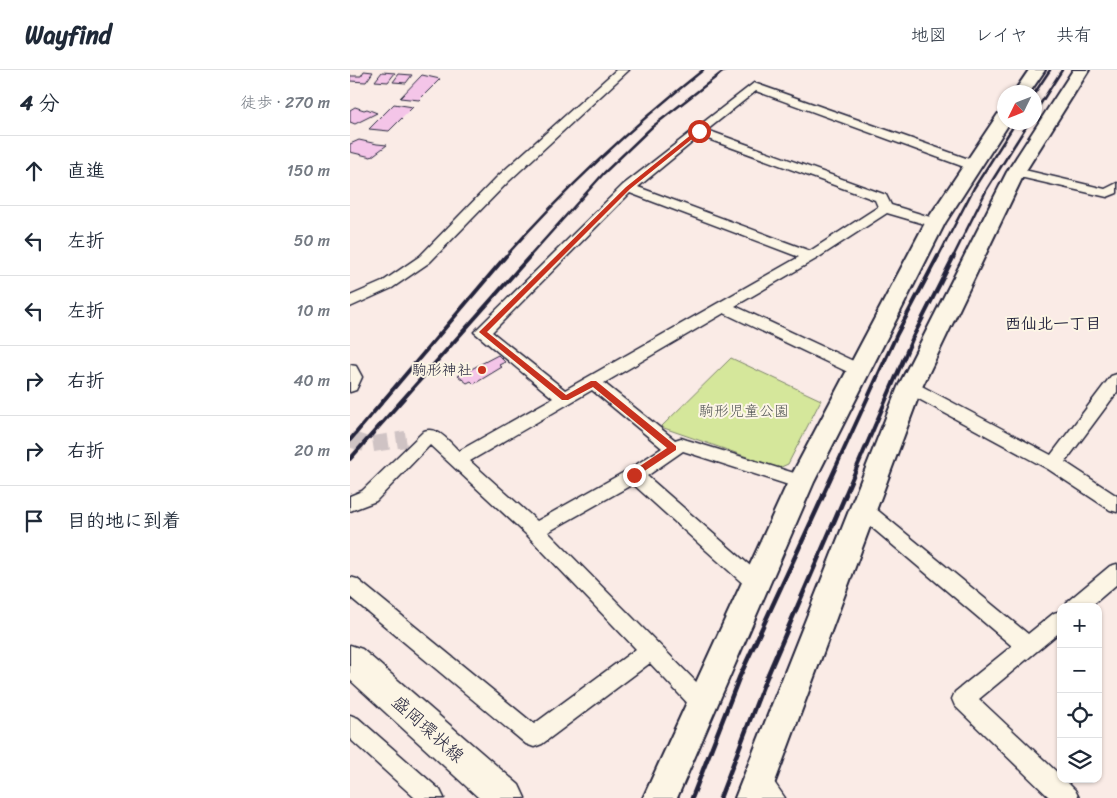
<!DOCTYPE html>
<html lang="ja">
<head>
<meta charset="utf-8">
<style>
  body { margin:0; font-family:Sriracha,"Klee One",sans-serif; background:#f6f6f7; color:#1f2937 }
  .controls { position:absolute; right:15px; bottom:15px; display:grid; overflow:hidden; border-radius:10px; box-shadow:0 1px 4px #0004 }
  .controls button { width:45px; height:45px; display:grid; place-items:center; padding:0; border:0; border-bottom:1px solid #e0e1e3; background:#fff; color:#1f2937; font:25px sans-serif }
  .compass { position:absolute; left:647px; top:15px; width:45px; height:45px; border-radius:50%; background:#fff; box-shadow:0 1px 4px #0004; rotate:227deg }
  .stop { position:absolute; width:15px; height:15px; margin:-11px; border:4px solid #c8321e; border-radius:50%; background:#fff }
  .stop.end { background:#c8321e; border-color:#fff; box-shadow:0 1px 5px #0008 }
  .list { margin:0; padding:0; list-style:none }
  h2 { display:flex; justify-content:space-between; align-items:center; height:65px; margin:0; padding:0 20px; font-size:21px }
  h2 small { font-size:16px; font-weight:400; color:#747a83 }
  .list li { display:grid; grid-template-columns:32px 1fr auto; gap:15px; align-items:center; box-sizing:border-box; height:70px; padding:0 20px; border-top:1px solid #e0e1e3 }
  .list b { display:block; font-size:19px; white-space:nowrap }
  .list em { font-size:16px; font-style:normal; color:#747a83 }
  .icon { flex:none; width:28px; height:28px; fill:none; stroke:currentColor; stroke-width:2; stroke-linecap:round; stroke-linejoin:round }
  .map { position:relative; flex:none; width:767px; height:728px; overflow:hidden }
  header { display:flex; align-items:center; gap:30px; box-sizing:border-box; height:70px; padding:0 25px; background:#fff; border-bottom:1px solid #e0e1e3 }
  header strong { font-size:24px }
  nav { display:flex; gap:28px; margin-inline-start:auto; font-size:18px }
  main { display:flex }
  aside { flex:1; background:#fff }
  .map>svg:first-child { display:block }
  .green { fill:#d5e79b; stroke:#7c846b }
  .building { fill:#f4c5e8; stroke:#22223b }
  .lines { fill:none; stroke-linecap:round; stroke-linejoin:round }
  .street-tunnel { stroke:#cfc3c4; stroke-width:16; stroke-dasharray:16 8; stroke-linecap:butt }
  .street-casing { stroke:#22223b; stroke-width:3 }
  .secondary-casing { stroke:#22223b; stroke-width:4 }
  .primary-casing { stroke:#22223b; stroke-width:3 }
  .street { fill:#fcf5e5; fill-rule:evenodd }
  .secondary { fill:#fcf5e5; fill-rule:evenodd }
  .primary { fill:#fcf5e5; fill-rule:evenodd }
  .rail-far2 { stroke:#22223b; stroke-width:2.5 }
  .rail-far1 { stroke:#22223b; stroke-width:4 }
  .rail { stroke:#22223b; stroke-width:4.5 }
  .route { fill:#c8321e }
  .poi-dot { fill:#c8321e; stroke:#fcf5e5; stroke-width:2 }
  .labels { text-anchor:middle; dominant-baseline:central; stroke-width:4; stroke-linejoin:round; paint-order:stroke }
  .poi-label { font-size:15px; fill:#22223b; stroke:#fcf5e5; text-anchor:end }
  .park-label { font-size:15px; fill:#4f5353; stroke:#fcf5e5 }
  .neighbourhood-label { font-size:16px; font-weight:bold; fill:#22223b; stroke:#fcf5e5 }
  .near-street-label { font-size:18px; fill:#22223b; stroke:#fcf5e5 }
</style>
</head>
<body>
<header>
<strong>Wayfind</strong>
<nav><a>地図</a><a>レイヤ</a><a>共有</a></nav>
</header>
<main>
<aside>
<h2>4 分<small>徒歩 · 270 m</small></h2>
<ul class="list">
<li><svg class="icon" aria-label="ahead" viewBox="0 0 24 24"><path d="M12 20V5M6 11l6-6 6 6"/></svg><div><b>直進</b></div><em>150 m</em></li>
<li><svg class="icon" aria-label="left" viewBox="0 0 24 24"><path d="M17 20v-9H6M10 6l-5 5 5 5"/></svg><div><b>左折</b></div><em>50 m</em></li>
<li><svg class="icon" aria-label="left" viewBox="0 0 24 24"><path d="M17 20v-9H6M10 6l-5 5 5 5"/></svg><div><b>左折</b></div><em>10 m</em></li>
<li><svg class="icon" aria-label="right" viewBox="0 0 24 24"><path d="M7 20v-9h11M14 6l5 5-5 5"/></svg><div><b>右折</b></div><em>40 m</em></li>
<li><svg class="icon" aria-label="right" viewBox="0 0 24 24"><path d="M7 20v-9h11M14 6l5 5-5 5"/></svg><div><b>右折</b></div><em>20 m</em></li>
<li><svg class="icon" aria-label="arrive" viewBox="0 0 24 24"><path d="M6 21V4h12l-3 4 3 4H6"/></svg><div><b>目的地に到着</b></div></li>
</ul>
</aside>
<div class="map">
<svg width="767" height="728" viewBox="0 0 767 728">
  <rect width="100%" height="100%" fill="#faebe6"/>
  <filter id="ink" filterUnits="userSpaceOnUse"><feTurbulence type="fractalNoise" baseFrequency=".02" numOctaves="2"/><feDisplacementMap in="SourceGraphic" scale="10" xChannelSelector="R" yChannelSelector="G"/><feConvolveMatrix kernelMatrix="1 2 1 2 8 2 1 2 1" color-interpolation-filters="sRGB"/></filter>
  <g filter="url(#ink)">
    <path class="green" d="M381 288 471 330 438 394 429 398 311 357Z"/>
    <path class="building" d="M14 1 23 2 16 12 0 11V6H11Z
      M32 2 45 3 38 12 25 11Z
      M49 4 62 5 56 13 43 12Z
      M72 5 90 9 69 30 50 28Z
      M44 34 63 37 39 61 19 59Z
      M5 37 14 40 17 39 27 43 5 54 0 52V40Z
      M9 70 27 74 37 75 21 87 0 82V74Z
      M148 285 155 292 149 295 152 297 124 314 121 311 117 313 108 306Z"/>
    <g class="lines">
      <path class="street-tunnel" d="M0 369 17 375 56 369"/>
      <g class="street-casing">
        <path id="street" d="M266 0H279L158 112 80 192 42 218 0 237V226L32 212 70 186 148 106Z
          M404 13 627 92 628 95 627 98H617L406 21 357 60 536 125 541 135 590 150 592 153 585 157 537 143 466 189 385 236 514 296 516 300 514 304H502L374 243 254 313 325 370 331 368 337 370 457 407 460 412 457 417 451 419 333 381 297 406 413 507 416 513 413 519 406 521 399 519 283 414 198 462 359 625 362 632 359 639 351 642 343 639 300 593 192 674 184 677 176 674 0 527V507L7 509 184 654 286 579 178 466 80 375 26 431 0 441V426L12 421 74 361C88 356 99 372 109 381L203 328 124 262 273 115ZM350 66 525 130 528 137 460 181 288 117ZM280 123 449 187 215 320 142 262ZM242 320 312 378 278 400 187 451 120 391Z
          M666 98 755 119 767 113V123L757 127 661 105 659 102Z
          M0 295 6 296 12 307 6 320 0 322Z
          M767 304V322L715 392 767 426V442L760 440 698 399 554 321 552 317 554 313H566L701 385 761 306Z
          M513 432 520 434 678 564 704 543 711 541V561L629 629 711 706V709H714L725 720 729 728H700L605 636 602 629 605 622 662 576 506 444 504 439 506 434Z
          M767 494V514L740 537H715L718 531 760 496Z
          M0 645 8 648 90 720 94 728H65L0 669Z
          M409 699 417 702 435 728H409L397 710 401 702Z"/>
      </g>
      <g class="secondary-casing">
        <path id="secondary" d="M679 0H695L680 22H664Z
          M723 0H739L675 102 572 317 419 728H385L548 317 657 102Z
          M654 43V52H660L595 153 464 412 327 728H293L438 412 575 153 648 44Z"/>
      </g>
      <g class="primary-casing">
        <path id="primary" d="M0 575 12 579 169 715 175 728H129L0 610Z"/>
      </g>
      <use href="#street" class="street"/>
      <use href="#secondary" class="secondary"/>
      <use href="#primary" class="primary"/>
      <path class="rail-far2" d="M684 24 700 0
        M684 44 712 0
        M155 187C215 119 281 57 353 0
        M179 187 254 103 302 57 375 0
        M588 187 624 118 666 52
        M603 187 637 119 679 52"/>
      <path class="rail-far1" d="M0 370 156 186
        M0 389 180 186
        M473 425 547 264 588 186
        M495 425 563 267 604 186"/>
      <path class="rail" d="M342 728 389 608 474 424
        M370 728 413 616 496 424"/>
    </g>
  </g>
  <path class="route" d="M347 60 352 61 280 119 137 262 216 325 241 311H246L326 376V380L284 408 280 405 281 402 317 378 243 317 218 330H212L129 262 276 117Z"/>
  <circle class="poi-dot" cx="132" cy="300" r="5"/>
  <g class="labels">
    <g class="poi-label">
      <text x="122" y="300">駒形神社</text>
    </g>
    <g class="park-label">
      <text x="394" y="341">駒形児童公園</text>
    </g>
    <g class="neighbourhood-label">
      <text x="703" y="253">西仙北一丁目</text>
    </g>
    <g class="near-street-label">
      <text transform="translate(78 659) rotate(42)">盛岡環状線</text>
    </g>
  </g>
</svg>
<div class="controls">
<button>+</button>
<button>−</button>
<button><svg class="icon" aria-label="locate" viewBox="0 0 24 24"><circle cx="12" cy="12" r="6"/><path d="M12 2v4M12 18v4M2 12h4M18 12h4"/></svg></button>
<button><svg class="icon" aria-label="layers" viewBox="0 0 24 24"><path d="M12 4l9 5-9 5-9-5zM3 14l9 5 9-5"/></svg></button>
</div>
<svg class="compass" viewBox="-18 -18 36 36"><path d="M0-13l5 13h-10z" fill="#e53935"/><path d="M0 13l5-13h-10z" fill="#747a83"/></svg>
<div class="stop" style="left:349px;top:61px"></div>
<div class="stop end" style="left:284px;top:405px"></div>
</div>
</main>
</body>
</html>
